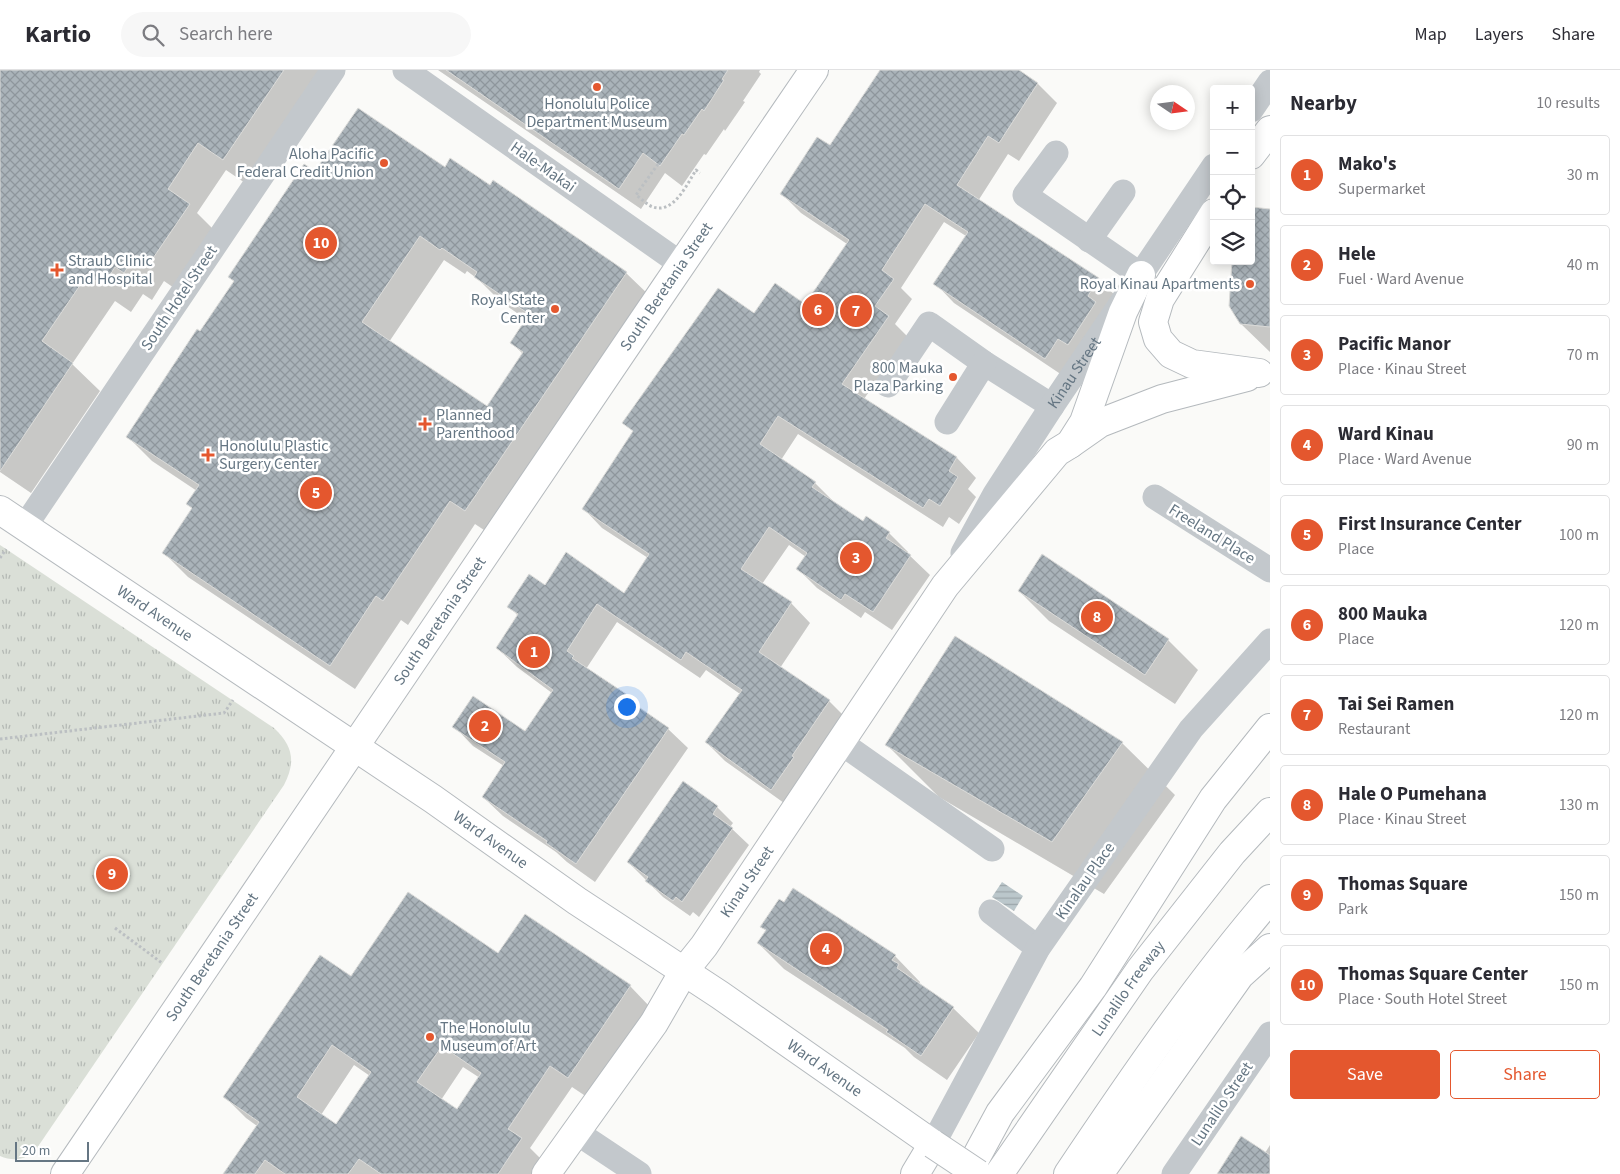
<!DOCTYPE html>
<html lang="en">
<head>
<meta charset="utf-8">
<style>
  body { margin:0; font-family:"Source Sans 3",sans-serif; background:#f7f7f7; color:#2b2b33 }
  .controls { position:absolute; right:15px; top:15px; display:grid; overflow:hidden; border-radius:5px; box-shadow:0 2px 12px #0003 }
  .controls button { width:45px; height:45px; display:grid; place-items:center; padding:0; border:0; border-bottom:1px solid #e1e1e2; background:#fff; color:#2b2b33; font:25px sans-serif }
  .compass { position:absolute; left:1150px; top:15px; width:45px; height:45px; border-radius:50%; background:#fff; box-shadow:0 2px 12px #0003; rotate:103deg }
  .scale { position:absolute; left:15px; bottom:12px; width:74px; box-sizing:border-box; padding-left:5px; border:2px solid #657683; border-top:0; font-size:14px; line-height:18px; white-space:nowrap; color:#657683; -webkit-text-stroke:4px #fff; paint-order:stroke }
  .you { position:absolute; left:626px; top:636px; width:18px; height:18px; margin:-12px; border:4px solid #fff; border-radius:50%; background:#1a73e8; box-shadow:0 0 0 8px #1a73e833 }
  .badge { display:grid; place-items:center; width:32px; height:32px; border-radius:50%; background:#e4572e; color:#fff; font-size:16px; font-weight:700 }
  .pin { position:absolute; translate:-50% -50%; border:2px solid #fff; box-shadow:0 1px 5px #0006 }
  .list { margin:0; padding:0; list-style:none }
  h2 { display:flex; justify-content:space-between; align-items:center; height:65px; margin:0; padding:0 20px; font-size:21px }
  h2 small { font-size:16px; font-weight:400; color:#7c7c81 }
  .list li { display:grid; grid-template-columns:32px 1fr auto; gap:15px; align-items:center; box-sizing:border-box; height:80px; margin:0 10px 10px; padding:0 10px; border:1px solid #e1e1e2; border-radius:5px }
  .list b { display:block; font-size:19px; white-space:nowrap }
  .list p { margin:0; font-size:16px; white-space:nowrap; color:#7c7c81 }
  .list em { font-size:16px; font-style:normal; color:#7c7c81 }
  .actions { display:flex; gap:10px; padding:15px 20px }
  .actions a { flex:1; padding:11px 0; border:1px solid #e4572e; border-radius:5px; text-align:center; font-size:18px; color:#e4572e }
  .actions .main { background:#e4572e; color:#fff }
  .icon { flex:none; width:28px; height:28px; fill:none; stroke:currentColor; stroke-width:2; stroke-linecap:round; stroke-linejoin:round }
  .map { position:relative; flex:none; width:1270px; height:1104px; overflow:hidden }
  header { display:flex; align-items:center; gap:30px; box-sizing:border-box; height:70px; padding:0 25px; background:#fff; border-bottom:1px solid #e1e1e2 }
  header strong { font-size:24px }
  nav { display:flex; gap:28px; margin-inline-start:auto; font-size:18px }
  .search { width:350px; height:45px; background:#f7f7f7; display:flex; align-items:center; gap:12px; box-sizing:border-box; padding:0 18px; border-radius:28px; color:#7c7c81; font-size:19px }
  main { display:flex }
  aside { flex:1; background:#fff }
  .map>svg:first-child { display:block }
  .park { fill:url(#park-tufts) }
  .water { fill:url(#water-rules) }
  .shadow { fill:#0003; fill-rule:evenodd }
  .building { fill:url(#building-cross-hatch); stroke:#dcdcda; fill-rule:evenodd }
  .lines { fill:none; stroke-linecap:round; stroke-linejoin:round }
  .major-casing { stroke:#b5babe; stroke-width:30 }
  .highway-casing { stroke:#b4b9bd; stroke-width:30 }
  .path { stroke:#bbbfc2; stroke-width:3; stroke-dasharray:2.5 2.5; stroke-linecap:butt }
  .minor { stroke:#c3c8cc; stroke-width:25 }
  .major { stroke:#fff; stroke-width:28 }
  .highway { stroke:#fff; stroke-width:28 }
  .major-bridge-casing { stroke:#b5babe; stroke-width:30; stroke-linecap:butt }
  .major-bridge { stroke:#fff; stroke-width:28 }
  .poi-dot { fill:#e4572e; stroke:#fff; stroke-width:2 }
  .labels { text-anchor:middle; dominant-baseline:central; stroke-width:5; stroke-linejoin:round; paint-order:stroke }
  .poi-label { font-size:16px; fill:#657683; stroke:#fff; text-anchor:end }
  .street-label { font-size:16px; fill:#657683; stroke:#fff }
</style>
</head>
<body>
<header>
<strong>Kartio</strong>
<div class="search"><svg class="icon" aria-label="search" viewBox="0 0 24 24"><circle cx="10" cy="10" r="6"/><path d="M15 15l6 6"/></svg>Search here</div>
<nav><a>Map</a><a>Layers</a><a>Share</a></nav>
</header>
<main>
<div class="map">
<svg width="1270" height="1104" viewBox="0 0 1270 1104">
  <defs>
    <pattern id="park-tufts" width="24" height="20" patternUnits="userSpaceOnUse" patternTransform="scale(1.25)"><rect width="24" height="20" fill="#dadfd7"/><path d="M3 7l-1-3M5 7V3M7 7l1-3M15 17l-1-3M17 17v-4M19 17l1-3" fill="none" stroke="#b4b9b4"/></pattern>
    <pattern id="water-rules" width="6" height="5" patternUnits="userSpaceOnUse" patternTransform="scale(1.25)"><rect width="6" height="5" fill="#bbc7cb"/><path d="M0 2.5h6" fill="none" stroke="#9ca6aa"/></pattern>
    <pattern id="building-cross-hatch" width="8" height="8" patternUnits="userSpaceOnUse" patternTransform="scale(1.25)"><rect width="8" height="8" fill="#aab3b9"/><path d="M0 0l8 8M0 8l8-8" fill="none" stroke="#8e969c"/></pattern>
  </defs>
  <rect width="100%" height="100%" fill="#fafaf8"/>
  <path class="park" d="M0 475 274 658C293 676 296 692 284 715L37 1078C27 1090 14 1092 0 1086Z"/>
  <path class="water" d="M1002 812 1023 826 1014 841 992 827Z"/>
  <path class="shadow" d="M0 0H327L251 117 226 100 197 143 216 162 177 220 164 211 152 230 143 224 131 242 115 231 72 294 100 321 31 423 0 402Z
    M438 0H760L759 2 761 4 743 31 745 32 725 61 724 59 706 85 704 84 682 116 665 103 641 139Z
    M882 0H1017L1038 14 1057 33 1019 91 1008 84 978 131 1098 209 1118 228 1065 307 954 233 935 213 966 166 944 152 901 218 912 229 895 254 907 266 864 329 957 388 976 408 968 419 976 427 959 454 949 447 943 457 798 364 781 390 815 413 834 432 863 453 889 463 908 482 907 483 930 505 892 560 865 542 861 548 817 518 798 499 806 487 789 475 762 514 791 533 810 553 780 598 829 631 848 650 791 738 725 691 706 672 740 624 706 600 700 608 617 552 586 599 628 627 641 640 668 659 688 678 595 812 567 792 556 782 503 746 483 727 504 696 473 676 454 656 526 663 552 623 517 597 497 578 518 546 509 536 545 516 624 525 648 488 602 458 583 438 634 362 624 353 754 245 805 236 847 174 801 143 782 124 830 77Z
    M446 99 490 117 626 203 651 227 490 464 475 454 408 555 401 550 355 619 188 507 164 483 193 439 188 434 197 421 152 391 128 367 235 212 229 207 316 103ZM444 190 465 204 467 201 479 210 500 231 527 250 512 273 523 284 487 338 389 272Z
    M1270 140V282L1241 254 1251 191Z
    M1019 521 1168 570 1198 600 1175 634 1049 551Z
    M1122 673 1175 725 1104 824 939 727 887 675Z
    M717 737 733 753 730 757 749 775 699 847 693 842 690 846 663 827 628 792Z
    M762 857 895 886 920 912 919 914 953 938 979 963 947 1010 914 987 905 978 784 899 758 873 766 861Z
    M499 885 630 916 651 938 590 1029 572 1017 530 1078 543 1091 533 1104H225L257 1056 246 1048 225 1027 352 908ZM354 995 370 1006 337 1056 321 1045ZM463 997 480 1008 457 1041 441 1030Z
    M1270 1075V1104H1223L1265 1083Z"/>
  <path class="building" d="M0 0H284L223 90 198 73 168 119 190 134 149 194 136 185 124 203 115 197 103 216 87 205 42 271 73 293 0 401Z
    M446 0H728L722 9 724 10 704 41 702 39 684 65 682 64 660 96 643 83 619 119Z
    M880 0H1019L1038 13 999 73 988 66 957 115 1099 208 1088 226 1096 232 1068 275 1058 269 1045 289 933 214 968 162 925 134 882 200 894 209 875 236 889 246 842 314 957 387 949 401 958 407 940 436 929 429 923 438 778 346 760 374 816 412 812 417 863 451 866 446 890 462 886 468 911 485 873 542 845 524 841 530 796 499 807 483 769 457 741 499 792 532 759 582 830 630 792 686 794 687 771 720 705 672 742 620 686 582 681 590 597 534 567 581 574 586 572 588 629 626 627 629 669 658 576 794 546 773 547 771 482 727 505 692 452 657 473 626 525 661 553 620 496 578 518 544 507 537 529 504 545 515 566 482 624 523 649 484 582 439 633 361 622 353 718 218 754 243 775 213 805 234 849 170 780 124 817 67 830 75Z
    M358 38 445 97 450 88 490 115 493 110 627 202 465 441 450 431 383 531 376 526 330 596 162 483 192 438 186 434 199 415 126 367 197 259 200 261 234 211 228 207 304 94 315 101ZM420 166 440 180 442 178 477 202 474 207 529 244 510 273 523 282 487 336 362 252Z
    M1251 137 1270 139V257L1240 254 1229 236 1232 191H1251Z
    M1042 484 1169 569 1145 605 1018 521Z
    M955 566 1123 672 1052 772 885 675Z
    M683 711 718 736 713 744 733 758 682 832 676 827 673 831 645 811 648 807 627 792Z
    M793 818 896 885 892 890 899 894 897 898 954 937 921 986 886 962 888 960 757 873 766 860 760 857 779 829 784 832Z
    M408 822 498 883 525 844 631 915 568 1008 550 996 508 1059 522 1068 498 1104H381L359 1089 348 1104H285L265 1090 255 1104H223L259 1052 223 1027 320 885 351 906ZM332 975 371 1002 336 1054 297 1027ZM442 976 481 1003 457 1039 417 1012Z
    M1241 1066 1270 1085V1104H1217Z"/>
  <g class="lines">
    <g class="major-casing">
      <g id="major">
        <path id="s2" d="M0 440 433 729 577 831 720 925 933 1074"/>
        <path id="s3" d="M65 1104 666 217 814 0"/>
        <path id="s4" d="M546 1104 654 953 684 901 704 876 945 516 1057 382 1070 374 1084 352 1123 242 1141 205"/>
      </g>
    </g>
    <g class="highway-casing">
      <g id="highway">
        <path d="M1251 85 1270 60"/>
        <path d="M1214 143 1160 229 1153 252 1158 269 1171 284 1192 294 1259 303"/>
        <path d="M1070 374 1100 353 1162 329 1247 307"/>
        <path d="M915 1104 933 1074"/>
        <path d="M967 1104 1000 1043 1093 917 1213 729 1270 658"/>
        <path id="s5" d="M999 1104 1140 900 1232 783 1270 742"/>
        <path d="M1068 1104C1131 1010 1196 915 1270 829"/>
        <path d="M1099 1104 1240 905 1270 878"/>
      </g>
    </g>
    <path class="path" d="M658 94 636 125C642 129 647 135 653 137 674 144 687 114 696 100L700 103
      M0 488 6 479
      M0 669 224 643 233 630
      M115 858 162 893"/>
    <g class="minor">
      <path d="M405 0 681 194"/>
      <path d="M1251 40 1270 12"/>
      <path d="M1056 83 1025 125 1141 205"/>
      <path d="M1089 170 1123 122"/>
      <path d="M888 315 929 254 984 293 1052 336"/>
      <path d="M947 352 984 293"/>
      <path d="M1155 427 1270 500"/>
      <path d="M25 456 333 0"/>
      <path id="s1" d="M963 483 995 424 1052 336 1214 96"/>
      <path d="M840 672 992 779"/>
      <path d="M991 842 1038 878"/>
      <path d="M576 1062 639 1104"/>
      <path d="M933 1074 1038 878 1191 659 1270 571"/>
      <path d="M1174 1104 1270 964"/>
    </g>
    <use href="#major" class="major"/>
    <use href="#highway" class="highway"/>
    <g class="major-bridge-casing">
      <path id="major-bridge" d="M933 1074 978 1104"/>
    </g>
    <use href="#major-bridge" class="major-bridge"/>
  </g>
  <g class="poi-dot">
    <circle cx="597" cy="17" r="5"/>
    <circle cx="384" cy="93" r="5"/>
    <path d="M54.5 192.5h5v5h5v5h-5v5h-5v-5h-5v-5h5z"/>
    <circle cx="1250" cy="214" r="5"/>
    <circle cx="555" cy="239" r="5"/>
    <circle cx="953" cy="307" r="5"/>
    <path d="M422.5 346.5h5v5h5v5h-5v5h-5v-5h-5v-5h5z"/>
    <path d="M205.5 377.5h5v5h5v5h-5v5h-5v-5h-5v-5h5z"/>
    <circle cx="430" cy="967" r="5"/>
  </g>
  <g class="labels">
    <g class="poi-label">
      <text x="597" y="34" text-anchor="middle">Honolulu Police<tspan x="597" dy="18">Department Museum</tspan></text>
      <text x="374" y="84">Aloha Pacific<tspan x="374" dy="18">Federal Credit Union</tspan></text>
      <text x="68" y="191" text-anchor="start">Straub Clinic<tspan x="68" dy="18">and Hospital</tspan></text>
      <text x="1240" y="214">Royal Kinau Apartments</text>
      <text x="545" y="230">Royal State<tspan x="545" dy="18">Center</tspan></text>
      <text x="943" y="298">800 Mauka<tspan x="943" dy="18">Plaza Parking</tspan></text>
      <text x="436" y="345" text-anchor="start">Planned<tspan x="436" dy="18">Parenthood</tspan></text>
      <text x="219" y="376" text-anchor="start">Honolulu Plastic<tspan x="219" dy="18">Surgery Center</tspan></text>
      <text x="440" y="958" text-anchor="start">The Honolulu<tspan x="440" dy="18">Museum of Art</tspan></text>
    </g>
    <g class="street-label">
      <text transform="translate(543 97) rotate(35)">Hale-Makai</text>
      <text stroke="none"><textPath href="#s3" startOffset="1072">South Beretania Street</textPath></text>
      <text transform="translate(179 228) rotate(-56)">South Hotel Street</text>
      <text stroke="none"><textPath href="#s1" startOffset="212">Kinau Street</textPath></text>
      <text transform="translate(1212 464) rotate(32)">Freeland Place</text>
      <text stroke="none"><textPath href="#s2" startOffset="186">Ward Avenue</textPath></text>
      <text stroke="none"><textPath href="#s3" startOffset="668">South Beretania Street</textPath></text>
      <text stroke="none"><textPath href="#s2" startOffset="591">Ward Avenue</textPath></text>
      <text stroke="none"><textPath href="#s4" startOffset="355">Kinau Street</textPath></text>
      <text transform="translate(1085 811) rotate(-55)">Kinalau Place</text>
      <text stroke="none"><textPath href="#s3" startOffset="262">South Beretania Street</textPath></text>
      <text stroke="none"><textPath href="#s5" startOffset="226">Lunalilo Freeway</textPath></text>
      <text stroke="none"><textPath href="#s2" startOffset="996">Ward Avenue</textPath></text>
      <text transform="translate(1222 1034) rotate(-56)">Lunalilo Street</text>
    </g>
  </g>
</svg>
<div class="controls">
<button>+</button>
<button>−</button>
<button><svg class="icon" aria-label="locate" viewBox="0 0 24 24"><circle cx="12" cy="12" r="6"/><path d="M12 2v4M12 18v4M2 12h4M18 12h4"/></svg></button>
<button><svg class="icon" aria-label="layers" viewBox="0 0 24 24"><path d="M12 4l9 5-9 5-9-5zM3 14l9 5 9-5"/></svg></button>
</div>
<svg class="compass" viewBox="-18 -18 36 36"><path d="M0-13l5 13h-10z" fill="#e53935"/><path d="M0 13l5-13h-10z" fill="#7c7c81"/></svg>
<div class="scale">20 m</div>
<div class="you"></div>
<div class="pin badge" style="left:534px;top:582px">1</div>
<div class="pin badge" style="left:485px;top:656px">2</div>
<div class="pin badge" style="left:856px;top:488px">3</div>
<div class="pin badge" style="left:826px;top:879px">4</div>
<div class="pin badge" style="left:316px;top:423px">5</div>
<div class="pin badge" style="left:818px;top:240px">6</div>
<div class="pin badge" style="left:856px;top:241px">7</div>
<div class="pin badge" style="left:1097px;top:547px">8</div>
<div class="pin badge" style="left:112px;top:804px">9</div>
<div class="pin badge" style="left:321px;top:173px">10</div>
</div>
<aside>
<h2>Nearby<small>10 results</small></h2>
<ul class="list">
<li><span class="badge">1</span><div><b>Mako's</b><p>Supermarket</p></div><em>30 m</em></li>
<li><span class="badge">2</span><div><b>Hele</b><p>Fuel · Ward Avenue</p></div><em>40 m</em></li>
<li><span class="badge">3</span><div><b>Pacific Manor</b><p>Place · Kinau Street</p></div><em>70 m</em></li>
<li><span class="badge">4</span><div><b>Ward Kinau</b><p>Place · Ward Avenue</p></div><em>90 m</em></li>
<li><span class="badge">5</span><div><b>First Insurance Center</b><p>Place</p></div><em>100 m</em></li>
<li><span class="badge">6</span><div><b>800 Mauka</b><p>Place</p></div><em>120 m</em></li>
<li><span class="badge">7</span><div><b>Tai Sei Ramen</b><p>Restaurant</p></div><em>120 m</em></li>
<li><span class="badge">8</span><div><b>Hale O Pumehana</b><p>Place · Kinau Street</p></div><em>130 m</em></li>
<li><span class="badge">9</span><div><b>Thomas Square</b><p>Park</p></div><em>150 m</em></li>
<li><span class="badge">10</span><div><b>Thomas Square Center</b><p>Place · South Hotel Street</p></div><em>150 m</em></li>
</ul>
<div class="actions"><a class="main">Save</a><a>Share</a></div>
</aside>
</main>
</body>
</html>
